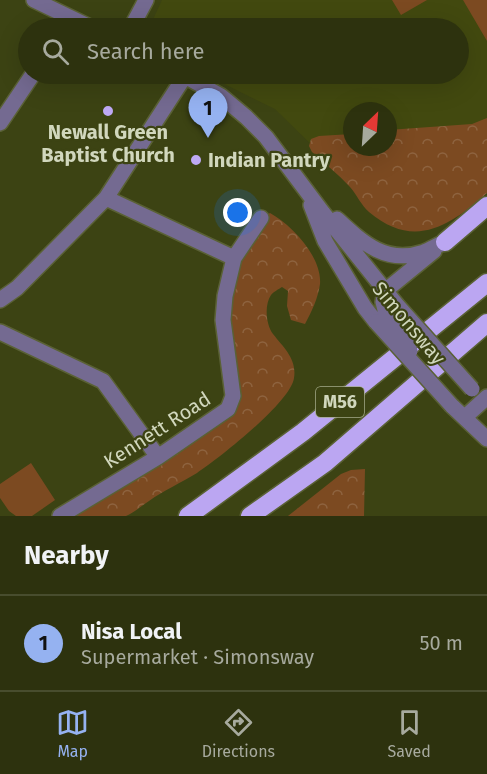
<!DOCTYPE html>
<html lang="en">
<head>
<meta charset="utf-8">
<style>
  body { margin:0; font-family:"Fira Sans",sans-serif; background:#353a17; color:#f1f3f6 }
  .compass { position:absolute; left:343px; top:102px; width:54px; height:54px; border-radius:50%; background:#2d320e; box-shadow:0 6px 24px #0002; rotate:25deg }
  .you { position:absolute; left:238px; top:213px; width:21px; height:21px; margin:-15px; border:4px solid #fff; border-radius:50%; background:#1a73e8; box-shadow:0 0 0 9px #1a73e833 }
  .badge { display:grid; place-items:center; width:39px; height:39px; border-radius:50%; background:#95b2f1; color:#111; font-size:20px; font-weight:700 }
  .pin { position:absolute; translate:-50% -50px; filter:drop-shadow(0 2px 3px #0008) }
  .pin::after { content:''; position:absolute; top:32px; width:21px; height:18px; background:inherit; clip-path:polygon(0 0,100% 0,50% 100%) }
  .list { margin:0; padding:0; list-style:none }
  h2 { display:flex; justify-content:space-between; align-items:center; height:78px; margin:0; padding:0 24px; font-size:26px }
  h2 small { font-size:20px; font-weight:400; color:#a7aa9e }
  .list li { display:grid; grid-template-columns:39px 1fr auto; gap:18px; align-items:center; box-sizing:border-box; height:96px; padding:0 24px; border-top:2px solid #484d2e }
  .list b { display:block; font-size:22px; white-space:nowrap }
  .list p { margin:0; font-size:20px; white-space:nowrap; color:#a7aa9e }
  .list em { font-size:20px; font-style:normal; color:#a7aa9e }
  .icon { flex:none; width:33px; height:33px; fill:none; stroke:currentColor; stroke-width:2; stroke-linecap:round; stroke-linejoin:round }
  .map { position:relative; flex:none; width:487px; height:516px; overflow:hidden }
  .search { position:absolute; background:#2d320e; box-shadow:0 6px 24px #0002; left:18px; right:18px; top:18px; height:66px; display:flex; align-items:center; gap:15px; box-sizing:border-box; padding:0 21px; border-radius:33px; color:#a7aa9e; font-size:22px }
  .sheet { height:174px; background:#2d320e }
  nav { display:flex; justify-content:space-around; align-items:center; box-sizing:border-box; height:84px; border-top:2px solid #484d2e; background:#2d320e; font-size:16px; color:#a7aa9e }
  nav a { display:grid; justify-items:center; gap:3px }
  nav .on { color:#95b2f1 }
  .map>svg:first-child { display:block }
  .built { fill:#42490f; fill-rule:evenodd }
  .green { fill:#7c4a21 }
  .forest { fill:url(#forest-crowns) }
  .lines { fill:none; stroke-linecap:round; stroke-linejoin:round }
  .minor-casing { stroke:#5a6135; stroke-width:18 }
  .highway-casing { stroke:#5a6135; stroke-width:21 }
  .minor { stroke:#746a91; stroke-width:15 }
  .highway { stroke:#bba6f2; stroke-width:18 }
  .minor-bridge-casing { stroke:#5a6135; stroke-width:18; stroke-linecap:butt }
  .minor-bridge { stroke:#746a91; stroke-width:15 }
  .poi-dot { fill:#bea9f5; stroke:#3c4313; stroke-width:2 }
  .labels { text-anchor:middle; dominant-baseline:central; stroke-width:4.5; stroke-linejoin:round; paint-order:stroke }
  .shield { fill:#3c4313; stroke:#a4ab8a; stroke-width:1.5 }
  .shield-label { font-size:18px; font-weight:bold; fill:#d1d7bd }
  .poi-label { font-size:20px; font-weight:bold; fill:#d1d7bd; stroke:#3c4313 }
  .street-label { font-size:20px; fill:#d1d7bd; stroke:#3c4313 }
</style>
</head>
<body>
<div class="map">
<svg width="487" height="516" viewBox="0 0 487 516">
  <defs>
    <pattern id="forest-crowns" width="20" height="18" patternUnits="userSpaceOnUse" patternTransform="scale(1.5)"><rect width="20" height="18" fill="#7c4a21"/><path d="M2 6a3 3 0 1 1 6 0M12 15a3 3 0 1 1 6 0" fill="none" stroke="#8e633f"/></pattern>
  </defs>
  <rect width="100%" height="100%" fill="#3c4313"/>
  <path class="built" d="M162 0H487V121L442 147 322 155 275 109 204 74H458V28H149ZM352 111H388V147H352Z"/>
  <path class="green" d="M392 0H427L401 15Z
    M463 0H487V41Z
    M31 463 55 500 32 516H16L9 511 0 498V484Z"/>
  <path class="forest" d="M487 118V193C450 226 414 250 369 212 361 205 357 195 350 187 338 174 324 163 312 152L309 146 311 139 319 136 352 134V147H388V130L472 124Z
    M270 213C292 225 322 257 320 284 318 298 312 311 305 324L291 320 287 306 288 291 282 287C279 289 273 292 271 295 264 305 266 325 273 334 284 348 297 359 294 378 291 402 218 459 197 473 181 483 164 490 149 501 141 506 135 512 126 516H60L228 409 225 296 261 218Z
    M365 469 364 516H288L341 474 351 470Z"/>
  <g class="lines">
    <g class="minor-casing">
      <path id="minor" d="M34 0 92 28
        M131 28 146 0
        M181 74 221 96 246 117 266 137 323 213 396 304
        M0 123 33 74
        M106 198 234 258
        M311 205 325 241 365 308 376 322
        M337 219C363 243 386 265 424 252 431 249 438 245 445 242
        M0 300 17 288 106 198 185 76
        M386 314 383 302 385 291 434 251
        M0 332 103 381 158 457
        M452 406 487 439
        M465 417 487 397
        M60 516 158 457 228 409 233 396 223 320 225 296 234 258 261 218"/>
    </g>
    <g class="highway-casing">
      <path id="highway" d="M445 242 487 206
        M188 516 303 432 487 283
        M250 516 325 463 487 323"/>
    </g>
    <use href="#minor" class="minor"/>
    <use href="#highway" class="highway"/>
    <g class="minor-bridge-casing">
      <path id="minor-bridge" d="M396 304 472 389
        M386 314 404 337 410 351
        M376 322 452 406"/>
    </g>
    <use href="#minor-bridge" class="minor-bridge"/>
  </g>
  <g class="poi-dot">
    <circle cx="108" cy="111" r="6"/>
    <circle cx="196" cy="160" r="6"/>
  </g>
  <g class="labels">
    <rect class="shield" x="316" y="387" width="48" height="30" rx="4.5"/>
    <g class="shield-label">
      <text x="340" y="402">M56</text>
    </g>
    <g class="poi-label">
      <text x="108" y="132">Newall Green<tspan x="108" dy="23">Baptist Church</tspan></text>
      <text x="208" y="160" text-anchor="start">Indian Pantry</text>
    </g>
    <g class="street-label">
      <text transform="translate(409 323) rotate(50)">Simonsway</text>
      <text transform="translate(157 430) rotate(-33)">Kennett Road</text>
    </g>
  </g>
</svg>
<svg class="compass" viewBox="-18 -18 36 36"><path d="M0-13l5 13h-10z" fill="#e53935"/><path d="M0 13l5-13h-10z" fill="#a7aa9e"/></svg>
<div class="you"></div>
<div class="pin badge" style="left:208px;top:138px">1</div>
<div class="search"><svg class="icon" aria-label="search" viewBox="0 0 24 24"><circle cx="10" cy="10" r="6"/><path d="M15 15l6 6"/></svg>Search here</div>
</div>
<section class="sheet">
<h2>Nearby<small></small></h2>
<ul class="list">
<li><span class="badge">1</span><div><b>Nisa Local</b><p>Supermarket · Simonsway</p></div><em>50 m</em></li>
</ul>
</section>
<nav>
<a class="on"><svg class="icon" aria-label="map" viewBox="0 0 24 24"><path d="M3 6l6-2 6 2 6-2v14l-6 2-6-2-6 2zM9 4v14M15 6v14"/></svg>Map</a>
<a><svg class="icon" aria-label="directions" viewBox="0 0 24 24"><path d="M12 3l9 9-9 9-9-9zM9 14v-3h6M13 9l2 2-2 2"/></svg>Directions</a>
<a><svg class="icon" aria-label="saved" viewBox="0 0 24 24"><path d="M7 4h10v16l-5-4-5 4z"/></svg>Saved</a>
</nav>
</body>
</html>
